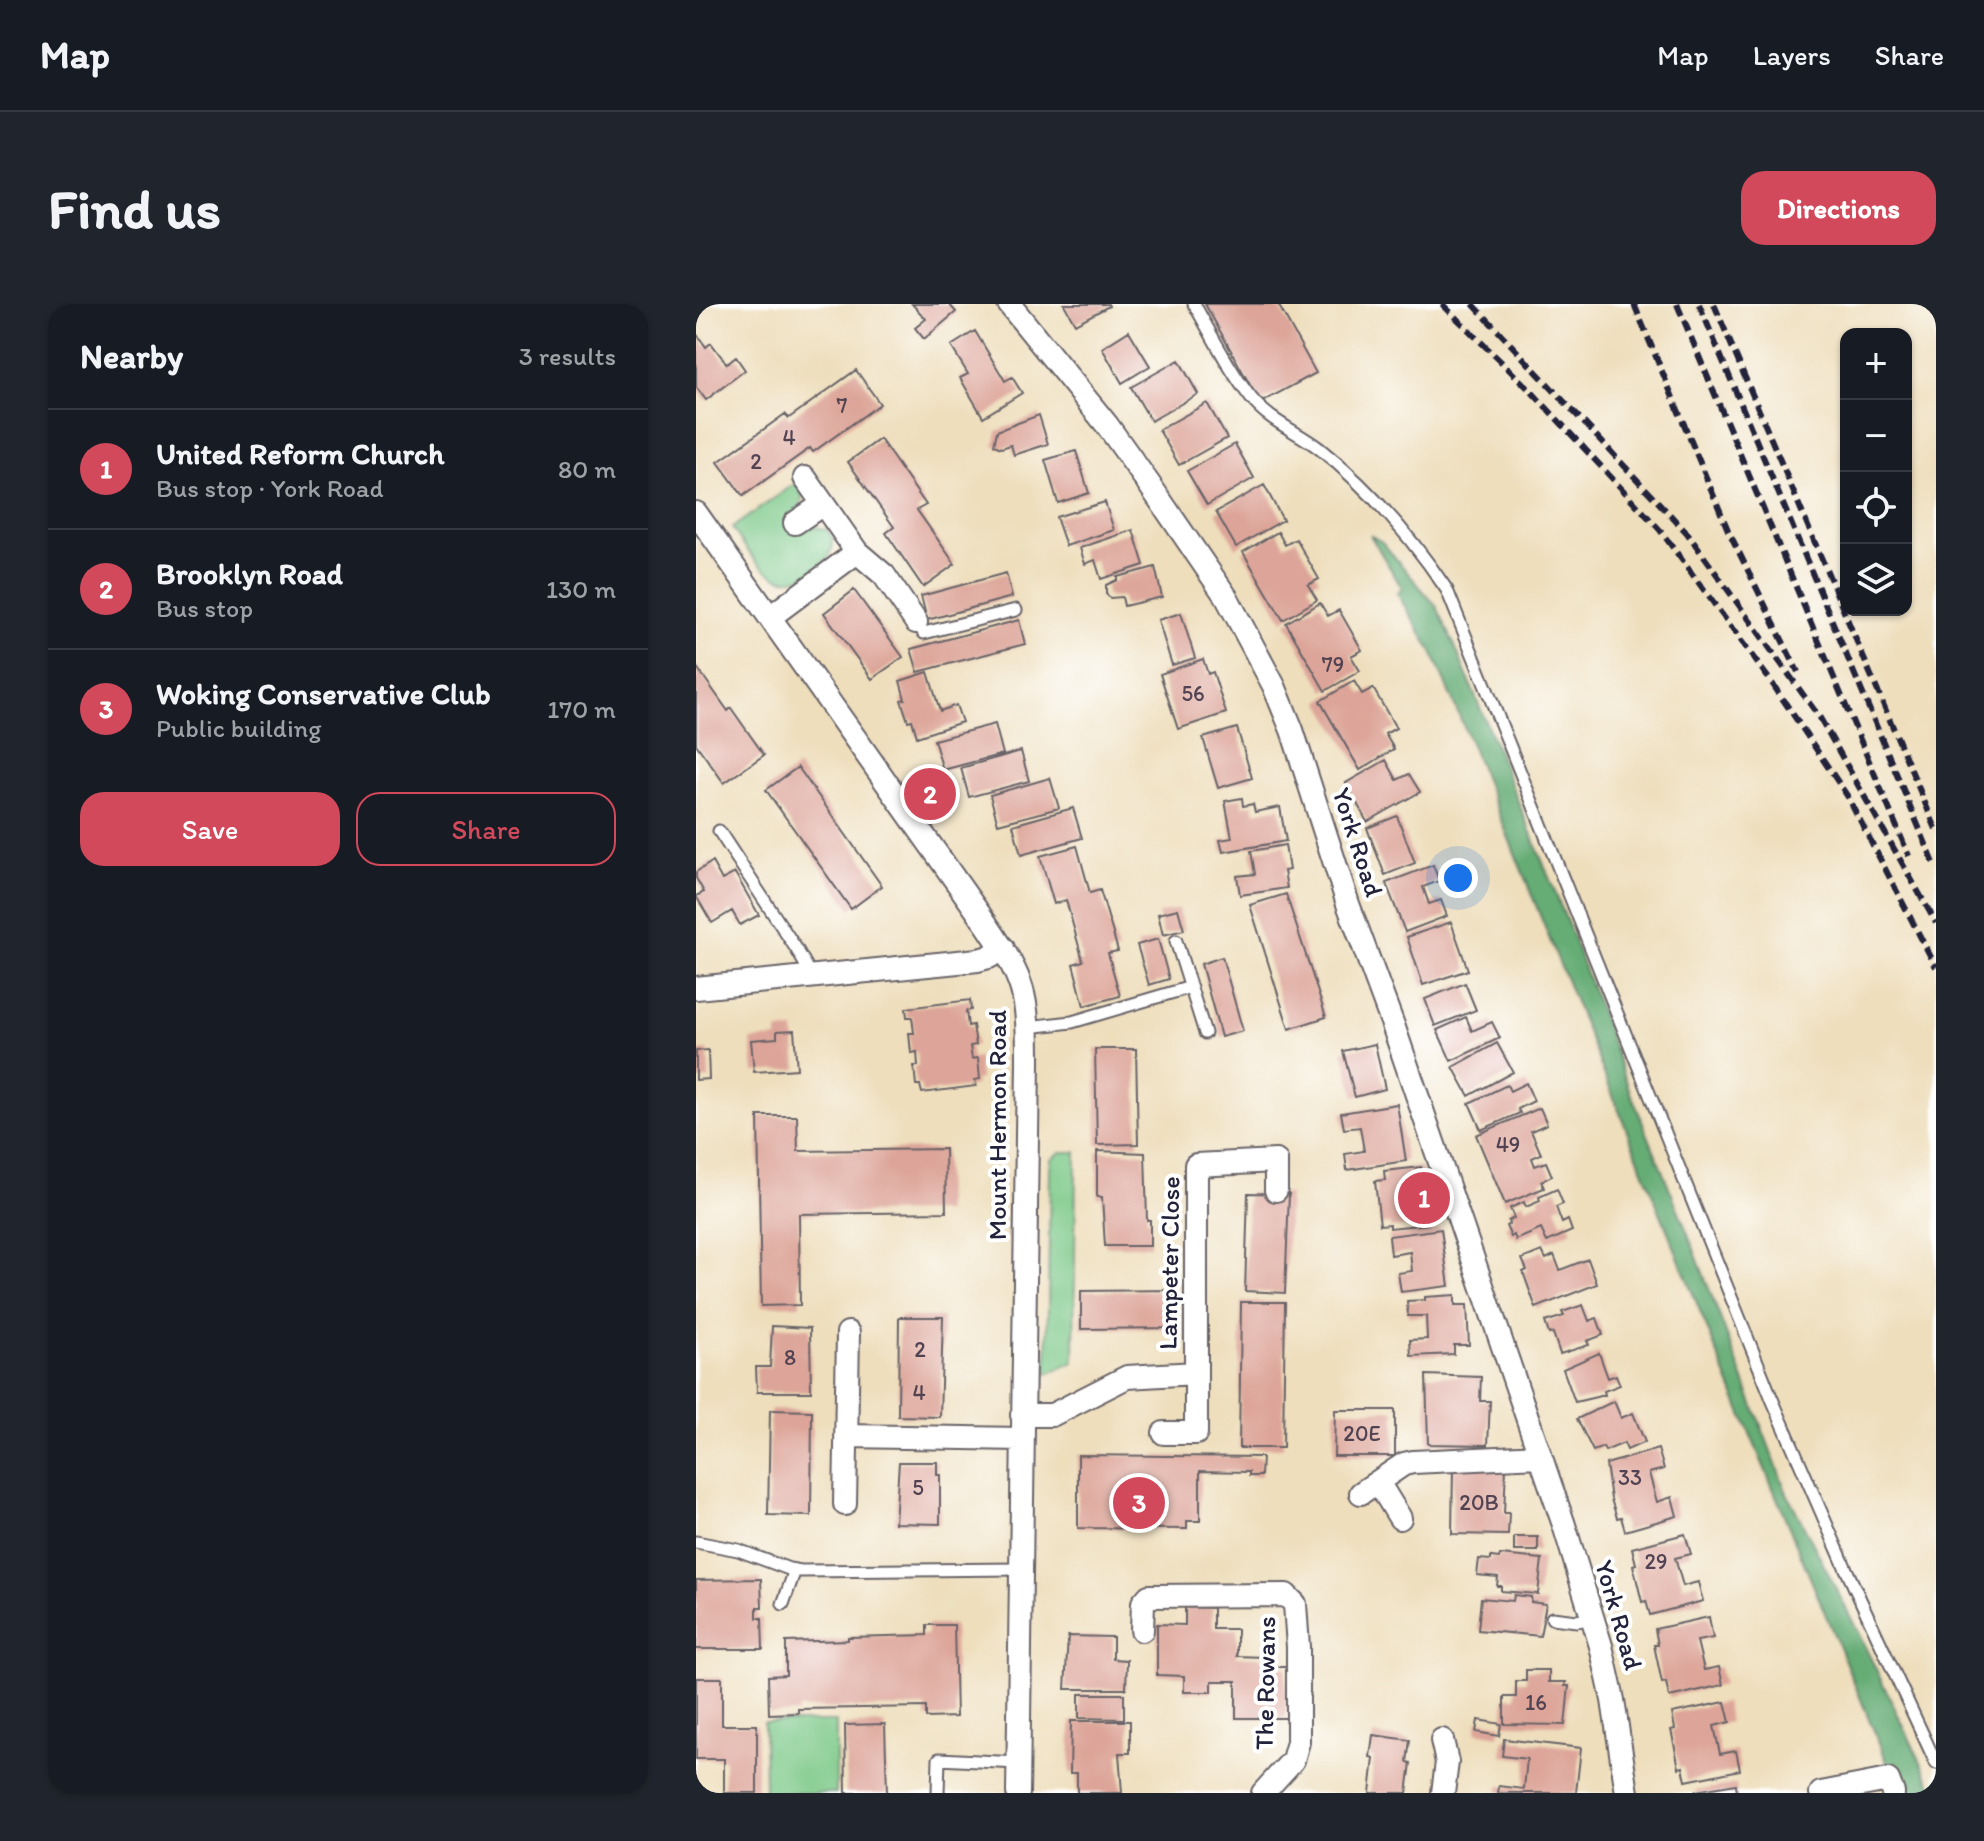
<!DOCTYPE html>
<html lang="en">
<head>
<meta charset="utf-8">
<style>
  body { margin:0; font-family:Itim,sans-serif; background:#20242c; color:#f1f3f6 }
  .controls { position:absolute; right:24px; top:24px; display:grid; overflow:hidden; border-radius:16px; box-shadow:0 2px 6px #0004 }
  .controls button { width:72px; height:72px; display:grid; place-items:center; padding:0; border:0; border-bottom:2px solid #363941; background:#171b24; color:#f1f3f6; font:40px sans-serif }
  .you { position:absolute; left:762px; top:574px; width:28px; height:28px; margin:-20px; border:6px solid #fff; border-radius:50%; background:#1a73e8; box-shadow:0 0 0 12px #1a73e833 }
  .badge { display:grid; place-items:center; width:52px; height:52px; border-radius:50%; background:#d1495b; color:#fff; font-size:26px; font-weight:700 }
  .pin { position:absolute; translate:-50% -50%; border:4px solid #fff; box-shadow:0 2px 8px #0006 }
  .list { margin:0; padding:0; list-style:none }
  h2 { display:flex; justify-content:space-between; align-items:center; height:104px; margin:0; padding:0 32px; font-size:34px }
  h2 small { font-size:26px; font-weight:400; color:#9ea1a6 }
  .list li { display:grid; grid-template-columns:52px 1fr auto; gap:24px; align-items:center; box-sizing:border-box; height:120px; padding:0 32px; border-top:2px solid #363941 }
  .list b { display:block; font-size:30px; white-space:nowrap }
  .list p { margin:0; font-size:26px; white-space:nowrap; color:#9ea1a6 }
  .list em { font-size:26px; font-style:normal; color:#9ea1a6 }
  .actions { display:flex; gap:16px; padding:24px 32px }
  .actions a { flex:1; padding:18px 0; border:2px solid #d1495b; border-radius:24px; text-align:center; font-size:28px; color:#d1495b }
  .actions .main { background:#d1495b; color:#fff }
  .icon { flex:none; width:44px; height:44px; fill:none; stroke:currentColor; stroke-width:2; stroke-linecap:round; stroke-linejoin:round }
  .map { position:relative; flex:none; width:1240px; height:1489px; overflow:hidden; border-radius:24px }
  header { display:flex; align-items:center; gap:48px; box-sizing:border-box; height:112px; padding:0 40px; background:#171b24; border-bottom:2px solid #363941 }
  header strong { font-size:38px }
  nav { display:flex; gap:44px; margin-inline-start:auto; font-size:28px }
  .intro { display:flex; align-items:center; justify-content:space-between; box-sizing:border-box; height:192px; padding:0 48px }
  h1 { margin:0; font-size:56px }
  .button { padding:20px 36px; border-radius:24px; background:#d1495b; color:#fff; font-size:28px; font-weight:700 }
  main { display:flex; gap:48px; padding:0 48px }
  aside { flex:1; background:#171b24; border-radius:24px; box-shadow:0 2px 6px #0004 }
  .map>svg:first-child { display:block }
  .green { fill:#7cc887; stroke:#4f7561; stroke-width:2 }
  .forest { fill:#65ac74; stroke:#446758; stroke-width:2 }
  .building { fill:#dda599 }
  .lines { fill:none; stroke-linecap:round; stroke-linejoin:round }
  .service-casing { stroke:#696468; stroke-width:15 }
  .minor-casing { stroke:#696468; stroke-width:26 }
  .service { stroke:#fff; stroke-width:11 }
  .minor { stroke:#fff; stroke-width:22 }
  .rail { stroke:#22223b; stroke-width:6; stroke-dasharray:12 6; stroke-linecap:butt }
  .labels { text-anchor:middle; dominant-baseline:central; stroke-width:8; stroke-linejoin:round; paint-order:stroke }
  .number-label { font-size:22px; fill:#514352 }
  .street-label { font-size:26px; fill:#22223b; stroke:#fff }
</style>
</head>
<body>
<header>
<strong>Map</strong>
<nav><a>Map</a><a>Layers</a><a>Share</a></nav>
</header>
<div class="intro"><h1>Find us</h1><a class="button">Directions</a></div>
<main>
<aside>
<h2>Nearby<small>3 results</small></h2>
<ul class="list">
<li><span class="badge">1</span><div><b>United Reform Church</b><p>Bus stop · York Road</p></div><em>80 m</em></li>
<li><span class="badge">2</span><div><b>Brooklyn Road</b><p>Bus stop</p></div><em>130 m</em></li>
<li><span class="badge">3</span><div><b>Woking Conservative Club</b><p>Public building</p></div><em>170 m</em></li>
</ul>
<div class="actions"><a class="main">Save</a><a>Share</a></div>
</aside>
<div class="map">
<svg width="1240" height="1489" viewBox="0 0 1240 1489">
  <rect width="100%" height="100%" fill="#fff"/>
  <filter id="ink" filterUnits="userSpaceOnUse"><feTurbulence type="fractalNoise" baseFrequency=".0125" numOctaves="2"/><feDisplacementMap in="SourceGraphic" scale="16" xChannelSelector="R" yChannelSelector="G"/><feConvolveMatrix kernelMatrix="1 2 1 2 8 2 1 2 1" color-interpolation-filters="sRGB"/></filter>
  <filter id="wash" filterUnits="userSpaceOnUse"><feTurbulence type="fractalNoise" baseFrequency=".006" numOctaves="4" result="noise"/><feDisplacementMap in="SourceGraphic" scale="32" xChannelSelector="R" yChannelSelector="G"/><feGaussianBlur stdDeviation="1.8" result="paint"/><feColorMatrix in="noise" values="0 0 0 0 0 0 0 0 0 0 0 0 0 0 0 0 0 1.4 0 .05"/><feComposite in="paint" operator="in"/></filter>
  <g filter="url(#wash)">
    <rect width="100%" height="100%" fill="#eedebc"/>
    <path class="green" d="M100 179 107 194 103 204 113 222 130 225C154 249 108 282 84 274 62 266 49 242 36 224Z
      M365 848H380L378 1058 351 1070 354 865 355 855Z
      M68 1418H140V1489H69Z"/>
    <path class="forest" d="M674 231 686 238 741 303 758 340 870 615 932 782 993 932 1090 1187 1157 1318 1240 1489H1204L1038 1091 767 421 735 346 701 289 706 284Z"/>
    <g id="blocks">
      <path class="building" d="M216 0H253L260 8 228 35 219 24 230 15Z
        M368 0H412L413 2 379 20Z
        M509 0H582L620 69 564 99Z
        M279 27 309 77 316 73 326 89 287 113 264 74 272 70 255 42Z
        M433 27 454 62 426 79 406 44Z
        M0 29 10 43 15 39 31 60 40 53 49 66 10 96 0 83Z
        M483 56 502 90 455 117 435 83Z
        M160 66 184 100 117 148 114 144 47 192 22 158 89 110 93 114Z
        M511 99 531 134 483 161 463 126Z
        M343 111 352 140 318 151 315 141 305 144 298 141 301 127Z
        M184 135 230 201 221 206 259 260 227 283 190 229 198 223 152 158Z
        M539 140 558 174 511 201 491 167Z
        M380 147 393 189 362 199 349 156Z
        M568 181 587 216 540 243 520 208Z
        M409 198 418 226 370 242 360 213Z
        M437 226 448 261 405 275 399 256 389 260 384 244Z
        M582 228 589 241 600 235 623 275 612 281 621 296 587 316 547 248Z
        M459 263 466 293 428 302 426 293 414 294 410 290V281L421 276V273Z
        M310 269 316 293 231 316 225 292Z
        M158 286 207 353 176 375 128 309Z
        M624 299 632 312 643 306 666 346 655 352 664 367 629 387 590 319Z
        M485 309 499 354 476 361 462 316Z
        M323 316 329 340 222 368 215 345Z
        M507 355 512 370 517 368 530 409 482 425 464 370Z
        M0 362 32 407 35 404 68 451 28 479 0 440Z
        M232 368 244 407 260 401 266 418 221 433 216 416 212 417 205 396 209 395 204 377Z
        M658 377 666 390 677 384 700 424 689 430 698 445 664 466 624 397Z
        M299 420 307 450 247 466 238 436Z
        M541 424 556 474 522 484 507 434Z
        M325 447 333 477 273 493 265 464Z
        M690 456 701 476 713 470 724 488 671 518 650 479Z
        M102 463 186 582 155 605 70 486Z
        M354 474 363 504 302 520 294 491Z
        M546 494 547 502 557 500 559 508 584 503 590 537 527 548 524 536 536 534 529 497Z
        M377 504 386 534 325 551 317 521Z
        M701 512 719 559 689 571 671 524Z
        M589 541 593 566 588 567 591 584 544 591 541 572 559 570 555 547Z
        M381 542 394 589 404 586 416 626 422 647 412 649 424 692 388 702 377 660 387 657 370 596 358 600 344 552Z
        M16 558 26 576 39 569 63 611 44 621 36 607 16 619 0 592 8 588 0 574V568Z
        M737 561 743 577 727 583 733 600 745 596 751 612 709 628 690 579Z
        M590 590 630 713 593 725 554 601Z
        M482 605 488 626 467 631 462 610Z
        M755 618 772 666 727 681 711 633Z
        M462 635 473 675 453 681 441 641Z
        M526 653 547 727 525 733 505 660Z
        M769 679 780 706 739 722 729 695Z
        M274 696 275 706 270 707 272 722 277 721 280 741 274 742 276 755 282 754 284 775 279 776 280 782 226 789 224 781H220L218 762H222L221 748 215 749 213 729H218L216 713H211L210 704Z
        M770 713 776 727 796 718 804 734 755 757 741 726Z
        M98 726 101 765 58 768 55 736 81 734V727Z
        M801 739 817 768 773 792 757 763Z
        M679 740 689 785 659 793 647 747Z
        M399 745H440L442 840 401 841Z
        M12 746 13 775 0 776V747Z
        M830 779 838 797 822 805 824 809 785 826 773 799 811 781 814 787Z
        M701 800 710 857 651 866 649 850 668 847 664 823 648 825 645 809Z
        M844 804 851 820 835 827 845 850 836 854 839 862 850 858 856 872 845 877 848 884 809 900 780 831Z
        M62 812H101L102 847 249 845 250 908 103 910 104 1001 65 1002Z
        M401 847 449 849 451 916H454V942H409L406 893H401Z
        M725 863 732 920 694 924V920L684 921 679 877 689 876 688 867Z
        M861 885 867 900 860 903 866 919 872 916 876 927 851 938 845 925 820 936 818 931 815 933 810 922 813 920 812 917 818 914 814 904 828 898 830 903 844 897 843 893Z
        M552 889 593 890 589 989 549 987Z
        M745 925 753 982 705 988 702 969 716 967 714 948 695 951 693 932Z
        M846 947 850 955 858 951 864 966 892 955 901 980 840 1004 827 968 831 966 826 955Z
        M480 986 481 1024 385 1025V987Z
        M759 991V1001H771L773 1041H758V1050L715 1052 714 1036 731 1035 730 1012H712L711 997 729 996V993Z
        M545 998H589L587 1144H543Z
        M887 1001 893 1017 901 1014 907 1031 891 1037 893 1041 864 1050 857 1029 853 1030 849 1018 868 1012 866 1008Z
        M203 1013H247L244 1113 202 1112Z
        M76 1022 114 1024 115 1088H61L60 1063H74Z
        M903 1049 912 1074 920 1071 924 1081 908 1087 909 1091 879 1098 867 1065Z
        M730 1071 785 1073 784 1097H794L792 1141 732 1140Z
        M918 1097 925 1114 937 1109 949 1138 931 1146 928 1139 909 1147 907 1143 897 1147 881 1115Z
        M74 1106 116 1107 115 1212 72 1211Z
        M639 1106H699V1152H638Z
        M962 1145 968 1165 953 1169 961 1198 976 1193 981 1212 929 1227 925 1213 921 1214 915 1195 910 1160Z
        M382 1151 566 1153 565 1172H553V1168L504 1167V1217H491V1225L382 1224Z
        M203 1158H241V1171H244V1220L199 1219Z
        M757 1161 810 1163 808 1209H813L812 1231 756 1230Z
        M989 1230 995 1250 979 1254 987 1282 1002 1278 1007 1297 954 1311 950 1297 946 1298 937 1261 940 1260 936 1244Z
        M818 1233H842V1247H818Z
        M804 1251 846 1255 842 1290 805 1287V1282H801L802 1273 781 1271 783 1255 795 1256V1253L803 1254Z
        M65 1275 66 1303H61V1314H66L67 1345H0V1276Z
        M818 1291 835 1293V1298L850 1300 844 1332 782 1326 785 1294 817 1297Z
        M489 1303 517 1304V1325H541V1352L568 1353V1363H590V1414H540V1377H516V1388H488V1372L461 1371V1320L489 1321Z
        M1013 1313 1017 1334 1001 1337 1008 1366 1023 1363 1027 1381 973 1393 970 1378 966 1379 958 1341H962L959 1325Z
        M231 1321H258L260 1413 230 1414V1403L102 1405V1409L73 1410 72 1372 90 1371V1338L152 1336V1333L231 1331Z
        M372 1332 417 1333V1355L431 1356 430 1385H369Z
        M830 1366H853V1378H870L869 1382H873L869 1421 808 1420V1393H820V1377H830Z
        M0 1374H26V1421H61V1489H28V1455H0Z
        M383 1390H428V1415L383 1414Z
        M1029 1398 1034 1418 1018 1422 1024 1450 1040 1447 1044 1466 990 1477 987 1463 983 1464 979 1444 975 1426 979 1425 976 1409Z
        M782 1416 805 1420 803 1432 780 1428Z
        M375 1417H434V1449H423L426 1489H381V1469H374Z
        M189 1420 191 1489H150L149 1421Z
        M677 1431 714 1436 711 1458 715 1459 711 1489H674L678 1454 674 1453Z
        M808 1435 885 1444 880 1489H802L803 1482 828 1485 831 1455 806 1452Z
        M1040 1480 1041 1489H999V1487Z"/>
    </g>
  </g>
  <g filter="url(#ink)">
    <use href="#blocks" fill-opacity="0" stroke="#696468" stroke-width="2"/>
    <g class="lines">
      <g class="service-casing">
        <path id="service" d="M498 0C516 31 533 66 555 94 573 117 602 128 624 145 674 185 716 234 751 286L1076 1095 1150 1265 1240 1459
          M220 318 228 329 320 306
          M23 527 101 646 116 672
          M480 637 509 729
          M332 723 376 718 495 683
          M0 1238 42 1246 93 1265 105 1267 324 1265
          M87 1300 99 1266
          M856 1314 881 1317 897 1314
          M242 1489 243 1455 322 1459"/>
      </g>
      <g class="minor-casing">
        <path id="minor" d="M313 0 411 121 453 180 531 294 578 382 596 426 652 600 697 721 868 1221 905 1342 917 1396 931 1489
          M109 174 161 248 188 271 220 318
          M0 209 291 621C329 677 332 690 332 758L322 1489
          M99 219 127 200
          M74 313 161 248
          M0 684 282 656 293 653 307 644
          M326 1111H356L431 1073 500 1069
          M468 1129H500V861L580 857V886
          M151 1132 326 1135
          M682 1178 704 1214
          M665 1189 708 1160 717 1158 843 1152
          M149 1200 152 1029
          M446 1326 447 1299 453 1292 590 1291 599 1300 602 1343V1438L597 1456 567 1489
          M746 1436 751 1458 747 1489
          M1125 1489 1192 1476 1197 1489"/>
      </g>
      <use href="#service" class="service"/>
      <use href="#minor" class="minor"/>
      <path class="rail" d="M746 0 835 87 964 226 1076 379 1152 493 1240 663
        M777 0 991 229 1124 414 1240 619
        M938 0 1032 226 1102 368
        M981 0 1213 552
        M1003 0 1240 564
        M1018 0 1240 525"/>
    </g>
  </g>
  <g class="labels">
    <g class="number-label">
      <text x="146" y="101">7</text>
      <text x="93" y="133">4</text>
      <text x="60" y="157">2</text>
      <text x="637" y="360">79</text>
      <text x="497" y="389">56</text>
      <text x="812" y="840">49</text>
      <text x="224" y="1045">2</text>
      <text x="94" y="1053">8</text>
      <text x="223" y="1088">4</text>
      <text x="666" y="1129">20E</text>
      <text x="934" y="1173">33</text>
      <text x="222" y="1183">5</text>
      <text x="783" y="1198">20B</text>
      <text x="960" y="1257">29</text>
      <text x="840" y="1398">16</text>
    </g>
    <g class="street-label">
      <text transform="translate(662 538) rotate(72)">York Road</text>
      <text transform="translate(301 821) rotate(-90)">Mount Hermon Road</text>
      <text transform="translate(473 959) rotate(-89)">Lampeter Close</text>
      <text transform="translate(923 1311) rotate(74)">York Road</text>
      <text transform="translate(569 1379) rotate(-89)">The Rowans</text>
    </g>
  </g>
</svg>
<div class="controls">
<button>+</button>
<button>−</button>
<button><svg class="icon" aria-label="locate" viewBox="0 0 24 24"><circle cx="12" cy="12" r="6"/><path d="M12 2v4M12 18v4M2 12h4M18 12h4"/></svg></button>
<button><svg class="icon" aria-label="layers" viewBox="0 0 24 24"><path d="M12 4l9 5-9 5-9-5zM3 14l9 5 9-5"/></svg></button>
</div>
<div class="you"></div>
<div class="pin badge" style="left:728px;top:894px">1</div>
<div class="pin badge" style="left:234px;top:490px">2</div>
<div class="pin badge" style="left:443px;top:1199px">3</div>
</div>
</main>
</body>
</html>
